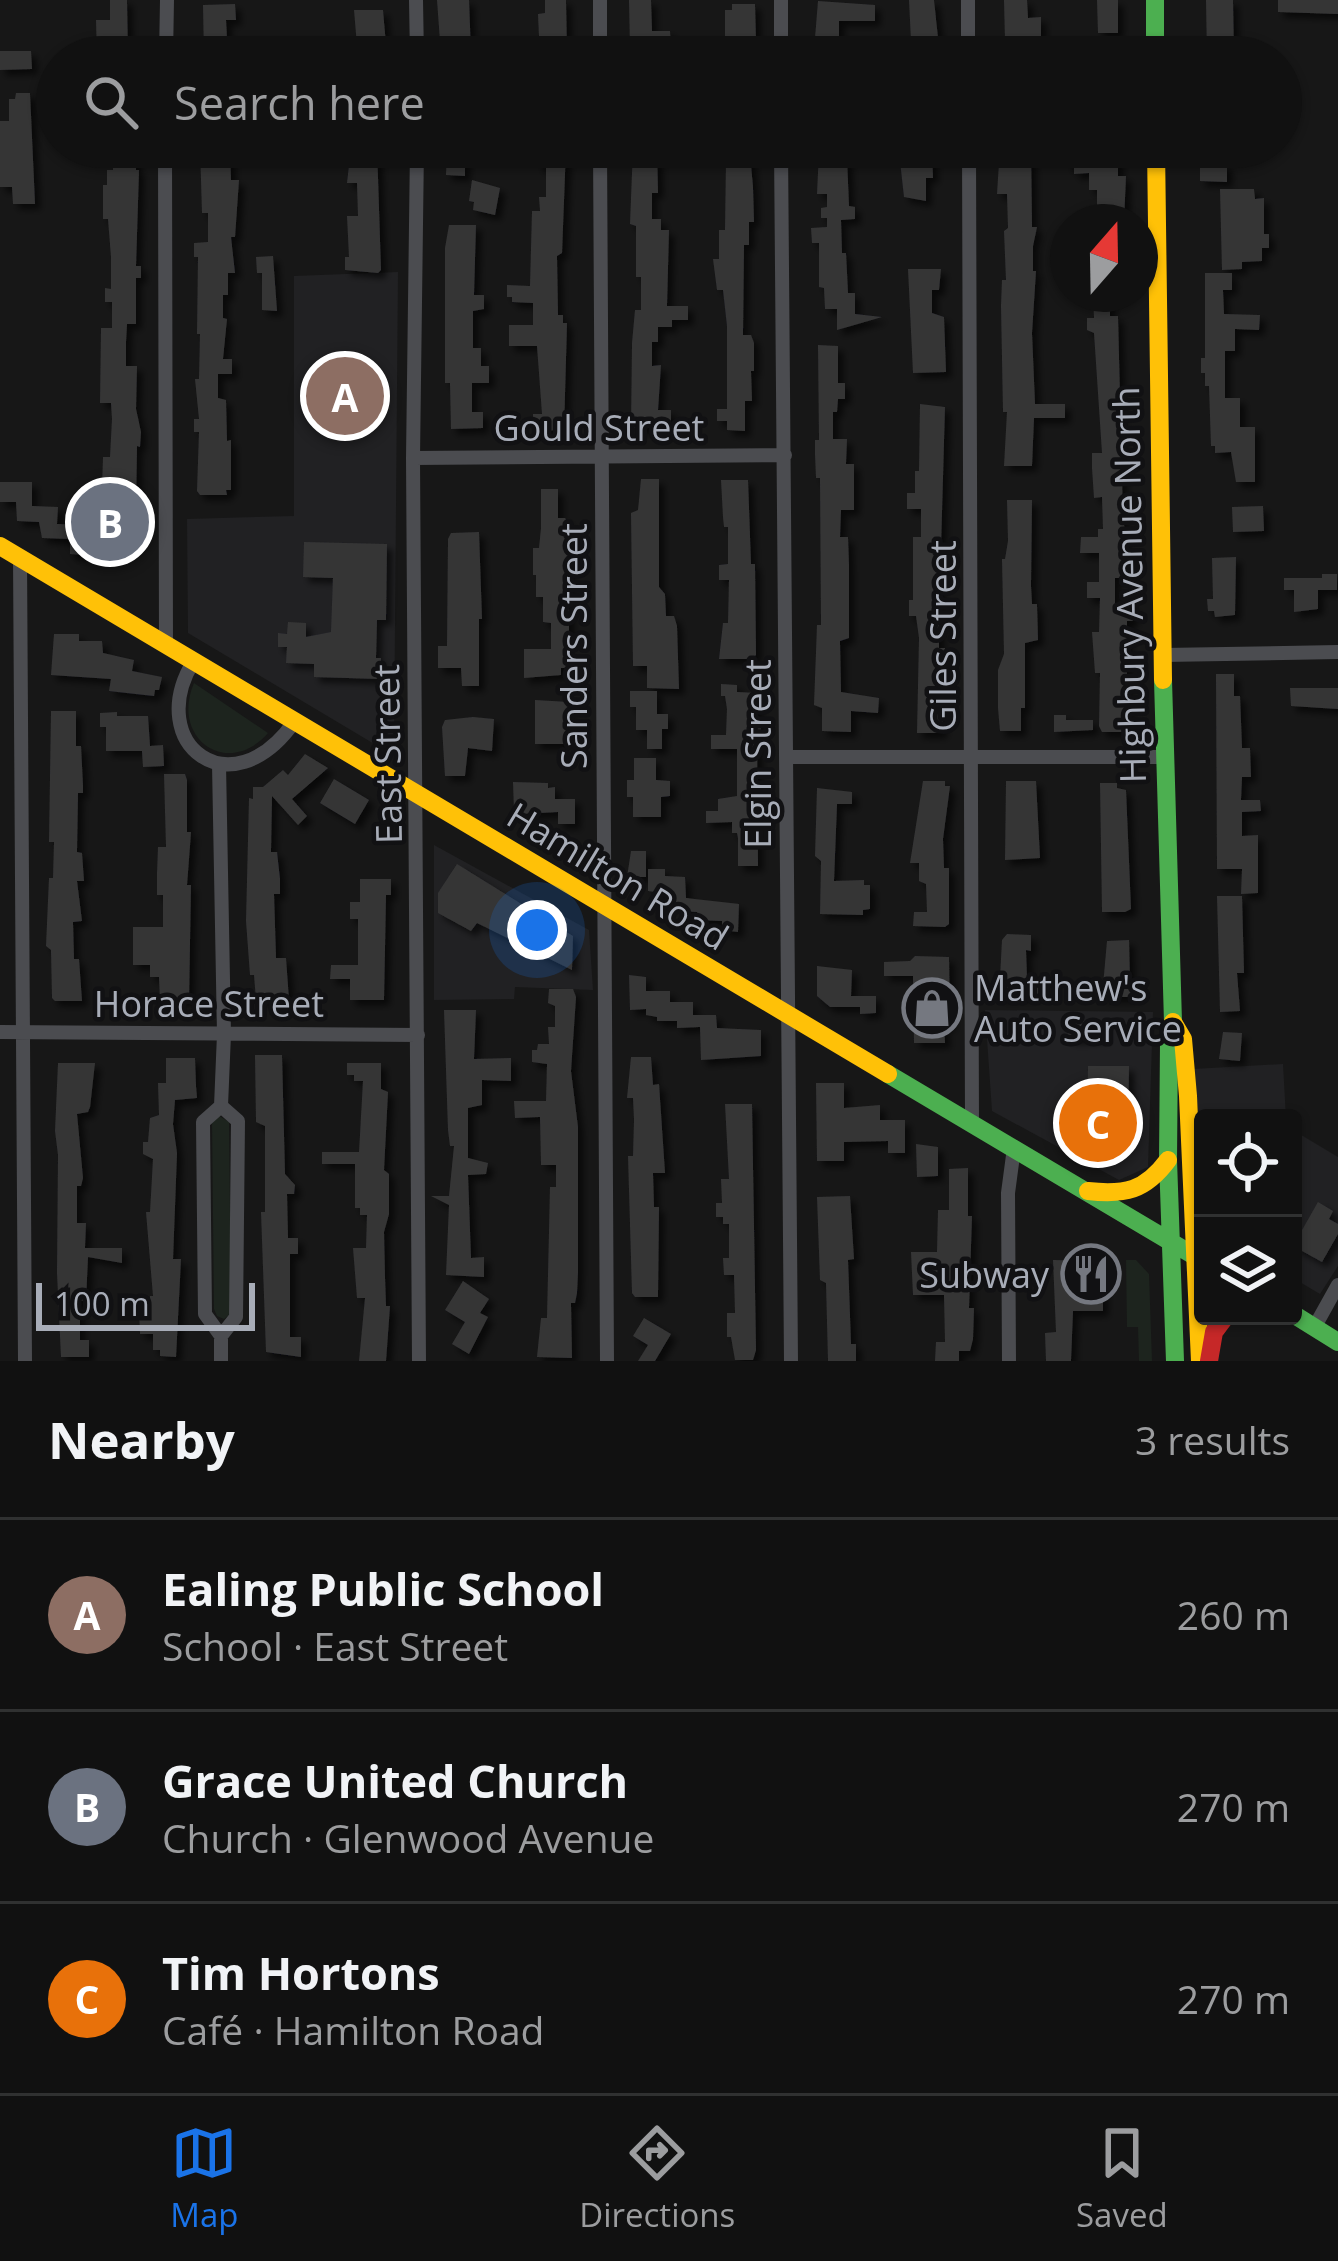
<!DOCTYPE html>
<html lang="en">
<head>
<meta charset="utf-8">
<style>
  body { margin:0; font-family:"Open Sans",sans-serif; background:#1e1f1f; color:#f1f3f6 }
  .controls { position:absolute; right:36px; bottom:36px; display:grid; overflow:hidden; border-radius:12px; box-shadow:0 3px 9px #0004 }
  .controls button { width:108px; height:108px; display:grid; place-items:center; padding:0; border:0; border-bottom:3px solid #303131; background:#111; color:#f1f3f6; font:60px sans-serif }
  .compass { position:absolute; left:1050px; top:204px; width:108px; height:108px; border-radius:50%; background:#111; box-shadow:0 3px 9px #0004; rotate:20deg }
  .scale { position:absolute; left:36px; bottom:30px; width:219px; box-sizing:border-box; padding-left:12px; border:6px solid #a8adb8; border-top:0; font-size:33px; line-height:42px; white-space:nowrap; color:#a8adb8; -webkit-text-stroke:9px #111113; paint-order:stroke }
  .you { position:absolute; left:537px; top:930px; width:42px; height:42px; margin:-30px; border:9px solid #fff; border-radius:50%; background:#1a73e8; box-shadow:0 0 0 18px #1a73e833 }
  .badge { display:grid; place-items:center; width:78px; height:78px; border-radius:50%; background:#1a73e8; color:#fff; font-size:39px; font-weight:700 }
  .pin { position:absolute; translate:-50% -50%; border:6px solid #fff; box-shadow:0 3px 12px #0006 }
  .list { margin:0; padding:0; list-style:none }
  h2 { display:flex; justify-content:space-between; align-items:center; height:156px; margin:0; padding:0 48px; font-size:51px }
  h2 small { font-size:39px; font-weight:400; color:#9c9d9f }
  .list li { display:grid; grid-template-columns:78px 1fr auto; gap:36px; align-items:center; box-sizing:border-box; height:192px; padding:0 48px; border-top:3px solid #303131 }
  .list b { display:block; font-size:45px; white-space:nowrap }
  .list p { margin:0; font-size:39px; white-space:nowrap; color:#9c9d9f }
  .list em { font-size:39px; font-style:normal; color:#9c9d9f }
  .icon { flex:none; width:66px; height:66px; fill:none; stroke:currentColor; stroke-width:2; stroke-linecap:round; stroke-linejoin:round }
  .map { position:relative; flex:none; width:1338px; height:1361px; overflow:hidden }
  .search { position:absolute; background:#111; box-shadow:0 3px 9px #0004; left:36px; right:36px; top:36px; height:132px; display:flex; align-items:center; gap:30px; box-sizing:border-box; padding:0 42px; border-radius:66px; color:#9c9d9f; font-size:45px }
  .sheet { height:732px; background:#111 }
  nav { display:flex; justify-content:space-around; align-items:center; box-sizing:border-box; height:168px; border-top:3px solid #303131; background:#111; font-size:33px; color:#9c9d9f }
  nav a { display:grid; justify-items:center; gap:6px }
  nav .on { color:#1a73e8 }
  .map>svg:first-child { display:block }
  .built { fill:#212123 }
  .green { fill:#1d241e }
  .building { fill:#353536; filter:url(#shadow) }
  .lines { fill:none; stroke-linecap:round; stroke-linejoin:round }
  .street { stroke:#4b4c50; stroke-width:14 }
  .fast { stroke:#4caf50; stroke-width:18 }
  .slow { stroke:#ffc107; stroke-width:18 }
  .jam { stroke:#c62828; stroke-width:18 }
  .labels { text-anchor:middle; dominant-baseline:central; stroke-width:9; stroke-linejoin:round; paint-order:stroke }
  .street-label { font-size:36px; fill:#a8adb8; stroke:#111113 }
  .poi-label { font-size:36px; fill:#a8adb8; stroke:#111113; text-anchor:start }
</style>
</head>
<body>
<div class="map">
<svg width="1338" height="1361" viewBox="0 0 1338 1361">
  <defs>
    <filter id="shadow"><feDropShadow dx="5.5" dy="5.5" stdDeviation="3" flood-color="#0009"/></filter>
  </defs>
  <rect width="100%" height="100%" fill="#171717"/>
  <path class="built" d="M398 272 394 744 381 748 188 633 187 519 294 516V276Z
    M434 845 589 930 593 990 515 987 514 999 434 1000Z
    M985 1010 1153 1012 1148 1167 1119 1180 992 1111Z
    M1283 1064 1286 1118H1203V1149L1193 1069Z
    M1293 1130 1338 1157V1266L1320 1294 1293 1278Z"/>
  <path class="green" d="M194 683 268 733C228 779 170 739 194 683Z
    M219 1116 229 1122 231 1304 230 1314 224 1319 217 1316 214 1309 212 1121Z
    M1126 1260H1136L1149 1274 1152 1361H1139L1138 1327H1127Z"/>
  <path class="building" d="M110 0H127L128 57H97L96 20H110Z
    M437 0H469L471 54 441 55Z
    M545 0H566L567 54 531 57V37H539L538 14 545 13Z
    M629 0H651L652 31H670L671 47 630 48Z
    M909 0H934L938 38 911 41Z
    M1004 0H1027L1028 18 1041 17V40H1025V48L1014 49 1013 41H1005Z
    M1097 0H1118V33H1098Z
    M1206 0H1233L1234 57H1207Z
    M1278 0H1338V14L1278 12Z
    M818 1 875 5V21H839V43H818L815 38Z
    M235 4 236 20H226L228 57H204L203 5Z
    M732 4H755L756 42H725V10H732Z
    M354 10H383L387 57H358Z
    M281 36 282 54 252 55 251 37Z
    M0 51H31L32 69 0 70Z
    M16 93H30L35 204H13L12 187H0V121H9V99H15Z
    M113 147H136V170H139L136 266H141V278H136V324H127L126 342V366H137L136 409 141 432 140 447 137 446 136 508H126L124 537 117 538V546H83V555L70 554V539L42 538 39 522 17 521 16 502H0V482H32V506L58 507 57 524 86 525 88 487 102 488 103 457H110L112 419 111 403H100L101 328H112V302H105V288L111 289V257L108 219H103V185H107V170H113Z
    M200 147H230L231 180H239L235 237H231L235 273H228V295H223V318L227 319 223 359H232V374H218V398L226 400 227 441 231 440V490H226L227 495H200L197 491 199 432H194V419H199L195 379H199L200 334H197L198 257H194V243L208 242V213H202Z
    M351 147H377L381 270 378 273 345 270V257H349L347 216H358L357 183H347Z
    M447 147H465V176L446 175Z
    M539 147H566L562 253 557 256 558 315H563V323H567L564 430 533 431V414H542L537 346H509V325H533V303L512 302V297H507V285L530 286 532 211H540L539 197H546V167H538Z
    M633 147H657L658 193H652V219H661V230H669L667 306H688V320H672V327H658V342H652V366L661 365 658 410H671V422H665V428H631L632 343 635 310H641V277H636V226L630 224Z
    M909 147H932L933 178H926V201L904 197 900 161 909 160Z
    M1000 147H1031L1032 227H1037L1033 246V271H1036L1032 333 1035 404H1065V418H1034L1032 466H1004L1007 412H1003L1001 306 1002 280H1006L1004 231 1008 228 1007 194H997Z
    M1084 147H1101V156L1118 155V176H1126L1124 221H1097V190H1089V173L1074 174V167H1068L1067 154H1084Z
    M1200 147H1217V164H1227V182L1200 181Z
    M819 150H840V158H847L849 206 855 207V219L841 220 842 253H846L848 293H855V314L882 317 837 330V309H825L824 288 819 287V243H812L811 228 827 227V218H821V208L827 207V194H817Z
    M734 154H750L753 187 754 222H749V245H744L743 335H751L754 343V371H751L752 401H745V431L727 430V421H717V409H727V326L723 290H717L713 259H719V230H725L726 160H734Z
    M472 180 500 188 495 215 473 210 474 202 469 201Z
    M1220 189H1254L1255 199 1264 198V234H1269V248H1262V261L1242 262V269L1222 270Z
    M449 225H476L474 295H484V309L473 311V348H481V366H489V383H472V412H483V428L451 429 450 383H445V248Z
    M273 256 277 311 262 310V273H257L256 257Z
    M908 269H941L939 290H932V313L944 317 946 372 913 373Z
    M1205 273H1232V290H1223L1224 314 1260 315 1259 330 1235 329V351H1225V398H1240V427H1255V482H1236L1231 452 1215 453V446H1211L1209 386H1205V373H1201V358H1205Z
    M1093 294H1110V316H1118L1123 519 1127 541H1123L1124 578H1115V605H1133V621H1127V732H1102L1099 726 1100 673H1095L1092 632H1099L1100 598H1087V582H1099V553H1080L1081 537H1098V529H1103L1102 497 1094 498 1092 468V453H1102L1094 333 1087 330V318H1094Z
    M818 345 838 346V383H845V399H838L837 412H833V439H847L846 464H854V510H841L840 537H848L849 566V638L840 641 841 692 879 698 878 713 851 711V732L822 731V708L814 705 817 625H821L820 478H816L815 454V440H819Z
    M920 404 945 407 939 616V648H945L946 703 941 733H917L919 638 916 616H909V600H913V537H921V509H907V493H915V471H919Z
    M641 479H659V587L665 594 666 616H674L677 626 679 689 647 688V666H633L631 513 638 510Z
    M721 480H748L751 564H755L756 655 752 659H719L723 623H728L729 580H719V565L728 564V527H724L723 517Z
    M541 489H558V518H565L569 524V643H566V668H561V675L524 678V649H551V623L543 622V597H536V575H533V548H539L541 528Z
    M1007 500H1032L1031 586 1032 604H1037L1038 640 1025 643V708H1021V731H1000L998 708V670L1004 654 1002 559H1005L1008 541Z
    M1263 506 1264 531 1233 532 1232 507Z
    M479 532 482 619H479V686H462L461 668H438V646H447L448 539 451 533Z
    M304 542 387 544 386 620H377L376 658H381L380 679 314 677V664L286 663 287 647H278V633L287 634 288 622 306 623V637L331 632 333 578 303 577Z
    M1236 557 1235 615 1215 617 1214 611H1208L1207 599H1213L1212 558Z
    M1322 574H1337V590H1318V609L1294 612V590H1284V578H1322Z
    M54 634H79V641H102L103 653 134 660 132 671 162 677 159 690H155L154 696 109 691 111 679 51 675Z
    M1216 674H1234V696H1240L1242 748H1250L1251 777H1242L1241 800H1260L1261 811 1242 812V836L1258 835V893L1241 894 1242 869H1217Z
    M721 684 737 685V692L758 693 757 717H761V732H757L758 866H738V838L737 833H732V822L706 823V811H718V799L737 796V749H711V735H726L727 709 725 696H721Z
    M1290 688H1338V709L1291 706Z
    M630 691H657V714H668V729H662V749H647V730H636V707H630Z
    M535 700 569 702 565 744H535Z
    M51 711H76V746H81L83 786V793H78L77 852 82 853 84 881H77L82 921 73 922 74 959H79L82 1001H55L52 998 51 950 46 946 49 878H53L54 842H49Z
    M117 712V716H148L150 746 163 745 164 766 143 767 142 751H106V727H100V713Z
    M1054 715H1066V720H1093V730L1054 732Z
    M473 717 494 719 492 751 468 748 465 776H445L442 727 445 720Z
    M305 754 328 768 292 799 307 816 298 825 272 796 271 852H277L280 879V894H274L276 958H286L289 1000H256L254 975H250L246 921 249 798 253 799V787H263L283 770 288 775Z
    M634 758H656V780L670 781V796L661 797V817H633V797H627V780H634Z
    M164 774H185L187 780V832H191L187 885H191L189 1001 160 1002 159 977H150V965H133V927H163V895H157V874L158 847H166Z
    M334 779 369 800 355 824 320 803Z
    M923 781H945V786H950L943 839 944 868H949V924L945 927 913 926 914 912H927L926 884 919 881V863H910Z
    M1006 781H1036L1040 858 1005 860Z
    M513 782 548 783V788L555 787V799H575V824H558V812L520 814V810L514 811Z
    M1100 783H1117V788L1126 790 1131 909 1125 912H1102Z
    M817 788 852 792V804H837L834 881 864 880V885H870V909L863 910V915L820 914 821 861 815 856Z
    M631 851H646V877H627Z
    M457 864 573 936 572 970 477 923 471 931 438 913V893Z
    M648 869H665V876L685 877 686 898 739 904 738 932 722 930V921L697 920V912L678 911 679 906H672V894L648 891Z
    M360 879H391V895H386L384 1000H350V979H330L331 965H358V919H350V902H360Z
    M1217 896H1242L1244 973H1237L1240 1011 1220 1012Z
    M1007 934 1031 935V951L1026 950 1027 978 1040 980V992L1036 995 999 997 1002 940Z
    M1129 940 1130 983 1135 982 1136 997H1102L1107 941Z
    M915 956 949 957 950 1025 944 1026 945 1043H914L913 976H884V962L910 961Z
    M817 966 852 970 851 996H876V1013L860 1014V1007H830L817 996Z
    M629 975 646 977V991H670V1002H693V1015H716L717 1028 761 1030V1056L701 1060 700 1027 677 1028V1021H657V1017L646 1015V1009L630 1010Z
    M549 989H573L576 997 571 1071 578 1127V1272L577 1293 575 1303H571L572 1358 537 1357 541 1318H547L550 1187H556V1165H541L540 1117 515 1118 514 1101H546L547 1064 532 1062V1050H537L538 1044H549L548 1027H555V1006L548 1003Z
    M444 1010H476L474 1059 511 1058V1081L482 1080V1105L468 1108V1158L488 1163 486 1174 468 1175 471 1258 484 1257V1277L446 1275 449 1205 431 1196H449L454 1146H450L448 1130Z
    M1069 1021H1103V1038L1068 1039Z
    M1223 1032 1242 1033 1240 1061 1219 1059Z
    M255 1055H282L285 1174 295 1185 294 1194H287L288 1238H298V1254H290V1337H301V1357L266 1352 261 1212H265V1126L256 1122Z
    M631 1057H651L653 1085 659 1084 665 1173H653L654 1207H659L658 1297H635L632 1293 628 1156H633L634 1120 633 1098H627Z
    M166 1058H195L196 1086 197 1098 175 1100 173 1124 177 1153 173 1259H181L176 1357 160 1356V1350H153V1334H140L139 1309H150V1296H153L146 1212H150L153 1159 143 1154V1142H148L150 1118 159 1115 158 1083H166Z
    M58 1063H95L90 1107 88 1112 77 1114 83 1178 81 1186H77V1223H86L85 1248H122V1263L88 1257 86 1301H80V1340H89V1357H61L57 1273 58 1155 55 1131Z
    M347 1063H381V1089L388 1092 384 1170 389 1174V1214L384 1232 385 1277 386 1306H390L386 1361H359L365 1298H357L353 1248H366L367 1215H360V1208H355V1164H322V1152H359L363 1081H354V1075H347Z
    M1088 1066H1129L1128 1131 1087 1132Z
    M816 1083H844V1108L880 1105V1120H905V1153H888V1141L844 1142V1161H817Z
    M725 1104H752L756 1350 753 1360H735L731 1337H727V1313H735L734 1275H724L723 1258H729V1224H723V1217H716V1203H722L721 1179H729Z
    M916 1144 938 1147V1176L917 1177Z
    M968 1168V1216H972L969 1308H974L973 1339 970 1351H959V1361H935L936 1342H945L944 1295H913L911 1252H937L938 1210H949V1169Z
    M850 1196 854 1259 848 1260 851 1344H856V1361H828L826 1283 820 1280 817 1197Z
    M1318 1202 1333 1211 1329 1219 1338 1224V1234L1322 1262 1293 1246Z
    M1053 1260 1098 1261 1103 1266V1311H1073L1071 1361H1046L1045 1333 1056 1332Z
    M463 1281 489 1299 480 1313 488 1317 469 1354 452 1344 465 1322 445 1310Z
    M644 1318 671 1334 655 1361H638L648 1345 633 1336Z"/>
  <g class="lines">
    <path class="street" d="M416 0 417 57
      M600 0V57
      M968 0V57
      M166 57 167 0
      M781 57V0
      M165 147 166 646
      M417 147 413 458 419 1361
      M600 147 607 1361
      M781 147 791 1361
      M969 147 972 1125
      M413 458 785 455
      M20 557 25 1361
      M1163 655 1338 652
      M193 662C144 744 231 811 294 722
      M787 757H1164
      M219 764 224 1034 221 1106 203 1122 205 1314 221 1336V1361
      M0 1032 418 1035
      M221 1106 238 1121 236 1317 221 1336
      M1314 1328 1338 1285
      M1009 1361 1008 1193 1014 1148"/>
    <path class="fast" d="M1155 0V57
      M1163 680 1173 1022 1169 1043 1168 1160 1175 1361
      M888 1074 1203 1261
      M1293 1314 1338 1342"/>
    <path class="slow" d="M1156 147 1163 680
      M0 546 888 1074
      M1173 1022 1183 1039 1188 1096 1200 1361
      M1088 1191C1125 1195 1145 1191 1168 1160"/>
    <path class="jam" d="M1209 1361 1214 1332 1226 1316"/>
  </g>
  <defs>
    <g id="shop-ring" transform="scale(3)"><circle r="9.5" fill="#111113" stroke="#757880" stroke-width="1.5"/><path d="M-5-2.5h2.3a2.7 3.5 0 0 1 5.4 0H5L5.5 6h-11ZM-1.5-2.5h3a1.5 2.3 0 0 0-3 0Z" fill="#757880"/></g>
    <g id="restaurant-ring" transform="scale(3)"><circle r="9.5" fill="#111113" stroke="#757880" stroke-width="1.5"/><path d="M-5-6h1v4h1v-4h1v4h1v-4h1v5L-1.5 .5V6h-2V.5L-5-1ZM5-6V6H3V1.5H1.5Q1.5-4 5-6Z" fill="#757880"/></g>
  </defs>
  <g fill-rule="evenodd">
    <use href="#shop-ring" x="932" y="1008"/>
    <use href="#restaurant-ring" x="1091" y="1274"/>
  </g>
  <g class="labels">
    <g class="street-label">
      <text x="599" y="427">Gould Street</text>
      <text transform="translate(1129 585) rotate(-91)">Highbury Avenue North</text>
      <text transform="translate(942 636) rotate(-90)">Giles Street</text>
      <text transform="translate(573 646) rotate(-90)">Sanders Street</text>
      <text transform="translate(387 754) rotate(-91)">East Street</text>
      <text transform="translate(757 754) rotate(-90)">Elgin Street</text>
      <text transform="translate(618 876) rotate(31)">Hamilton Road</text>
      <text x="209" y="1003">Horace Street</text>
    </g>
    <g class="poi-label">
      <text x="974" y="987">Matthew's<tspan x="974" dy="41">Auto Service</tspan></text>
      <text x="1049" y="1274" text-anchor="end">Subway</text>
    </g>
  </g>
</svg>
<div class="controls">
<button><svg class="icon" aria-label="locate" viewBox="0 0 24 24"><circle cx="12" cy="12" r="6"/><path d="M12 2v4M12 18v4M2 12h4M18 12h4"/></svg></button>
<button><svg class="icon" aria-label="layers" viewBox="0 0 24 24"><path d="M12 4l9 5-9 5-9-5zM3 14l9 5 9-5"/></svg></button>
</div>
<svg class="compass" viewBox="-18 -18 36 36"><path d="M0-13l5 13h-10z" fill="#e53935"/><path d="M0 13l5-13h-10z" fill="#9c9d9f"/></svg>
<div class="scale">100 m</div>
<div class="you"></div>
<div class="pin badge" style="left:345px;top:396px;background:#8d6e63">A</div>
<div class="pin badge" style="left:110px;top:522px;background:#6b7280">B</div>
<div class="pin badge" style="left:1098px;top:1123px;background:#e8710a">C</div>
<div class="search"><svg class="icon" aria-label="search" viewBox="0 0 24 24"><circle cx="10" cy="10" r="6"/><path d="M15 15l6 6"/></svg>Search here</div>
</div>
<section class="sheet">
<h2>Nearby<small>3 results</small></h2>
<ul class="list">
<li><span class="badge" style="background:#8d6e63">A</span><div><b>Ealing Public School</b><p>School · East Street</p></div><em>260 m</em></li>
<li><span class="badge" style="background:#6b7280">B</span><div><b>Grace United Church</b><p>Church · Glenwood Avenue</p></div><em>270 m</em></li>
<li><span class="badge" style="background:#e8710a">C</span><div><b>Tim Hortons</b><p>Café · Hamilton Road</p></div><em>270 m</em></li>
</ul>
</section>
<nav>
<a class="on"><svg class="icon" aria-label="map" viewBox="0 0 24 24"><path d="M3 6l6-2 6 2 6-2v14l-6 2-6-2-6 2zM9 4v14M15 6v14"/></svg>Map</a>
<a><svg class="icon" aria-label="directions" viewBox="0 0 24 24"><path d="M12 3l9 9-9 9-9-9zM9 14v-3h6M13 9l2 2-2 2"/></svg>Directions</a>
<a><svg class="icon" aria-label="saved" viewBox="0 0 24 24"><path d="M7 4h10v16l-5-4-5 4z"/></svg>Saved</a>
</nav>
</body>
</html>
